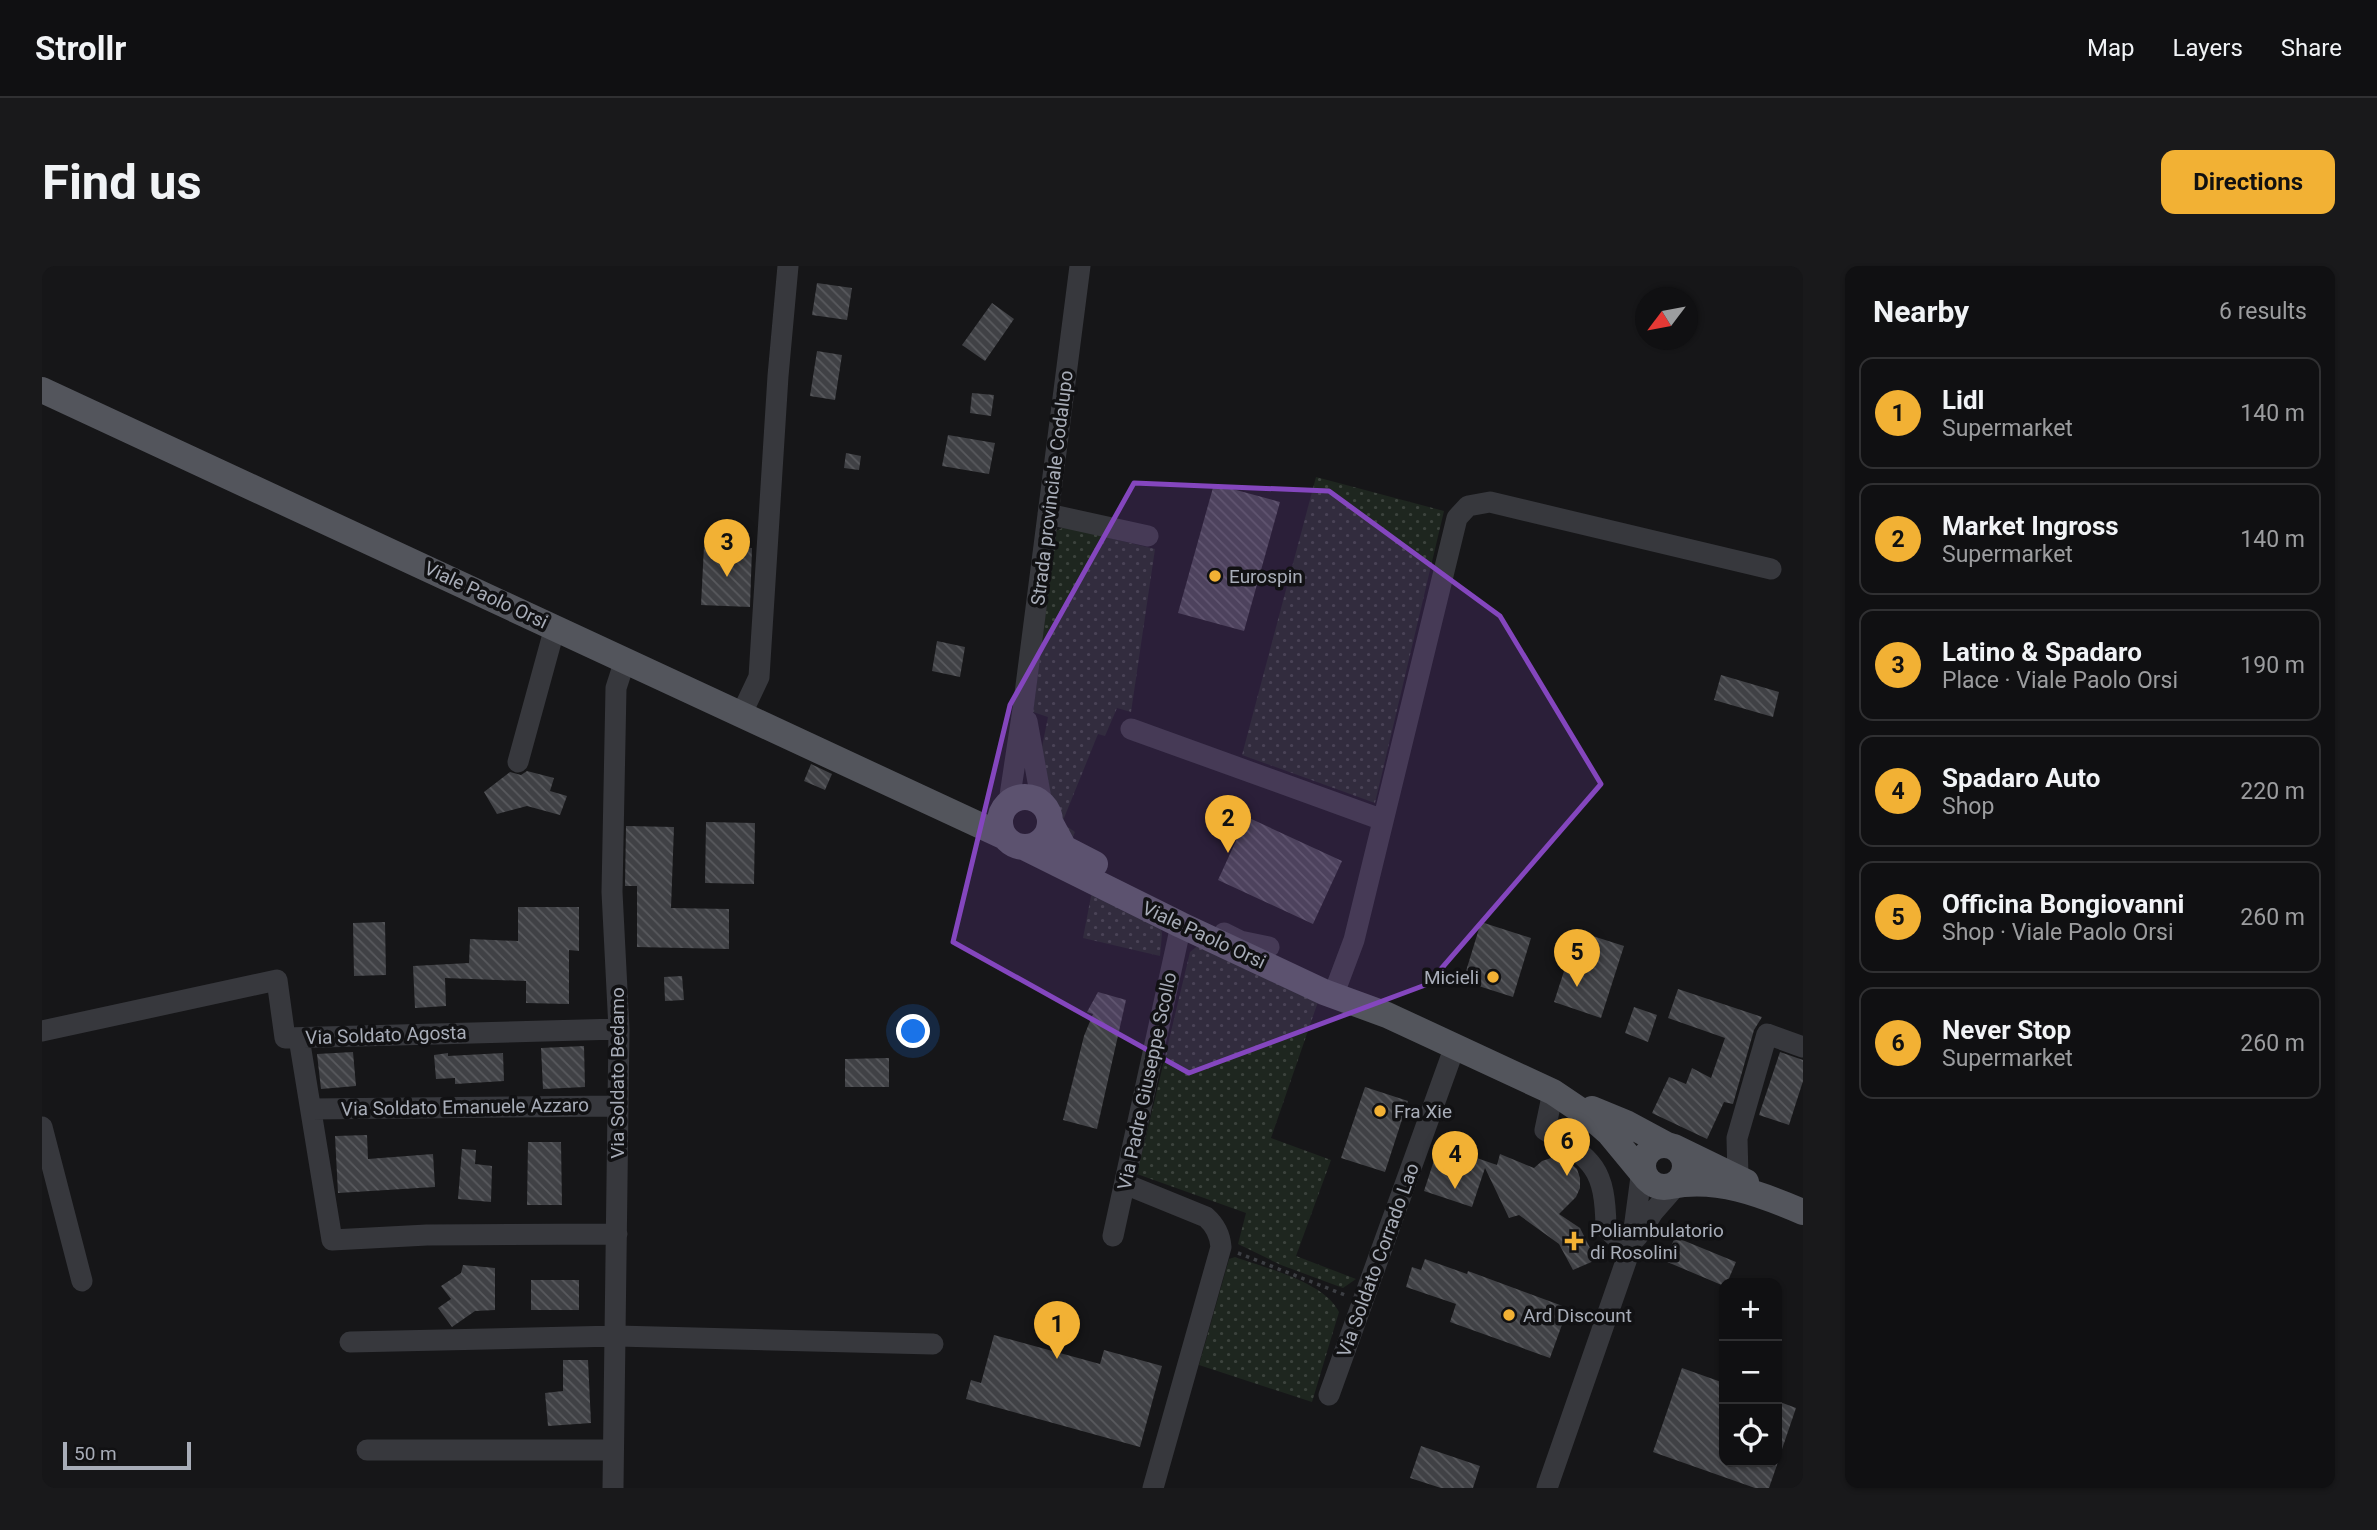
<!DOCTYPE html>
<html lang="en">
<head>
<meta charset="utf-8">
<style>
  body { margin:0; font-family:Roboto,sans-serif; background:#19191b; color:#f1f3f6 }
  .controls { position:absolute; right:21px; bottom:21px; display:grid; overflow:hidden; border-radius:14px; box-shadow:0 2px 5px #0004 }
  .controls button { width:63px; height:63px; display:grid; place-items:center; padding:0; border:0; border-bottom:2px solid #303032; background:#101012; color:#f1f3f6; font:35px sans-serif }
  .compass { position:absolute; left:1593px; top:21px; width:63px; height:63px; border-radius:50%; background:#101012; box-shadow:0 2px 5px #0004; rotate:238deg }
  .scale { position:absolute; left:21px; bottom:18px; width:128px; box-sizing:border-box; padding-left:7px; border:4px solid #a8adb8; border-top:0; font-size:19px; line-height:24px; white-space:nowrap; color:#a8adb8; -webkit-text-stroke:5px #111113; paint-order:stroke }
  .you { position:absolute; left:872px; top:766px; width:24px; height:24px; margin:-18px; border:5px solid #fff; border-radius:50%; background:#1a73e8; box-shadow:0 0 0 10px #1a73e833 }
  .badge { display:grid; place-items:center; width:46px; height:46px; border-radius:50%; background:#f2b134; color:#111; font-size:23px; font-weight:700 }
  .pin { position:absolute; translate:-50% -58px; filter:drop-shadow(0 2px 4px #0008) }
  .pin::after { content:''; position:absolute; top:37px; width:24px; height:21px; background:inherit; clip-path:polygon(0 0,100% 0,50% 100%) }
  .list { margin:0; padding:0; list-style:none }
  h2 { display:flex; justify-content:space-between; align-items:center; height:91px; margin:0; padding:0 28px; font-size:30px }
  h2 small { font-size:23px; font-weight:400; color:#9c9d9f }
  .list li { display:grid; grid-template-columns:46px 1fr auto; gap:21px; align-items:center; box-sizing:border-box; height:112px; margin:0 14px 14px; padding:0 14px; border:2px solid #303032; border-radius:14px }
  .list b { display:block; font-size:26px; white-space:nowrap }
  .list p { margin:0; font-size:23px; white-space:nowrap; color:#9c9d9f }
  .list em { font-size:23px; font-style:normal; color:#9c9d9f }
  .icon { flex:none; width:38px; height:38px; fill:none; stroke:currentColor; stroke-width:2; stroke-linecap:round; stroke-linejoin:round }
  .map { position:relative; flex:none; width:1761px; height:1222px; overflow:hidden; border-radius:14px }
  header { display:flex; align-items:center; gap:42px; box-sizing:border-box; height:98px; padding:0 35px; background:#101012; border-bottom:2px solid #303032 }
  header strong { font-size:33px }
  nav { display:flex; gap:38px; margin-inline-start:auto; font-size:24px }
  .intro { display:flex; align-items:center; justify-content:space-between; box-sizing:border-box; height:168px; padding:0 42px }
  h1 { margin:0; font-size:49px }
  .button { padding:18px 32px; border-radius:14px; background:#f2b134; color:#111; font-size:24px; font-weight:700 }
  main { display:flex; gap:42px; padding:0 42px }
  aside { flex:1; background:#101012; border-radius:14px; box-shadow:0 2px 5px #0004 }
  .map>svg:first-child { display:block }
  .grass { fill:url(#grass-dots) }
  .building { fill:url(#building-back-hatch) }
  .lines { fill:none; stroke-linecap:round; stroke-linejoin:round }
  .path { stroke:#3d3f44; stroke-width:3.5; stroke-dasharray:3.5 5; stroke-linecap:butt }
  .minor { stroke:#37383d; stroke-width:21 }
  .major { stroke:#53555c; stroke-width:26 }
  .marked { fill:#8446be; fill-opacity:0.2; stroke:#8446be; stroke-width:5; stroke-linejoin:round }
  .poi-dot { fill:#f2b134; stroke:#111113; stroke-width:2.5 }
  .labels { text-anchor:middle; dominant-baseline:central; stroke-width:7; stroke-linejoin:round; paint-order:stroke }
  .street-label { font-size:19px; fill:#a8adb8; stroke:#111113 }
  .poi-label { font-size:19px; fill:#a8adb8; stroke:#111113; text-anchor:start }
</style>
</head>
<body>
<header>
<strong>Strollr</strong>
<nav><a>Map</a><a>Layers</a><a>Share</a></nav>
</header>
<div class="intro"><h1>Find us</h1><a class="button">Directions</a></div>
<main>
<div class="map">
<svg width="1761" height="1222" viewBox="0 0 1761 1222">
  <defs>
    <pattern id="grass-dots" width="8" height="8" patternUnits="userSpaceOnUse" patternTransform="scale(1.75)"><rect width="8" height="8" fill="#1e261f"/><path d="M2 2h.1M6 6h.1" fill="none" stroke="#3c433d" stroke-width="1.8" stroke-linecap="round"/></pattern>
    <pattern id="building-back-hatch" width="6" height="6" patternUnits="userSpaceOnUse" patternTransform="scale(1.75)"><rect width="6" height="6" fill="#404145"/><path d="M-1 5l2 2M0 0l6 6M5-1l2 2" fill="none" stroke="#595a5e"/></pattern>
  </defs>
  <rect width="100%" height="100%" fill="#161618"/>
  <path class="grass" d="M1274 211 1402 245 1333 537 1200 489Z
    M1022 261 1113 283 1089 446 1075 442 1063 470 1056 468 1020 557 1033 566 1028 577 1009 537 1000 481 1006 451 991 446 1014 265Z
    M1050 625 1118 657 1120 668 1118 690 1041 672Z
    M1158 678 1278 730 1229 872 1289 894 1254 990 1314 1013 1301 1022 1239 999 1196 978 1204 947 1095 908 1148 686Z
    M1193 991C1223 1002 1283 1016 1297 1046L1270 1136 1157 1099 1187 993Z"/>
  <path class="building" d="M775 17 810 22 805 54 770 49Z
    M950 37 972 53 943 95 920 79Z
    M775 85 800 89 793 134 768 130Z
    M930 127 952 129 949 150 928 147Z
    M906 169 953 177 947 208 900 200Z
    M804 187 819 190 817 204 802 202Z
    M1172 218 1238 236 1202 365 1136 347Z
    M677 257 699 258 698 281 710 282 708 341 659 339 662 280H677Z
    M895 375 923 381 918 411 890 405Z
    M1679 409 1737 426 1731 451 1672 434Z
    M769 498 790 508 783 524 762 515Z
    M485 505 512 512 508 525 525 530 518 549 485 540 455 548 442 526 468 506 479 509Z
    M1205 551 1300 595 1271 658 1176 614Z
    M664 556 713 557 712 618 663 617Z
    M584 560 632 561 629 642 687 643V683L595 681V620H583Z
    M476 641H537V685L527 684V738L484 737V715L403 712 404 740 373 742 371 700 427 697 428 673 476 675Z
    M343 656 344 709 312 710 311 657Z
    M1439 656 1489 672 1471 731 1421 715Z
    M1535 665 1582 680 1559 752 1512 736Z
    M640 710 642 734 623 735 622 711Z
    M1636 723 1720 751 1712 764 1691 838 1682 836 1665 873 1610 847 1627 811 1644 818 1650 802 1669 812 1683 772 1626 752Z
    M1056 726 1084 734 1055 863 1021 854 1042 770 1051 748 1045 746Z
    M1592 741 1615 749 1606 776 1583 767Z
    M542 780 543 821 501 823 499 782Z
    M311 786 314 820 279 823 275 788Z
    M1738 786 1761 794V815L1747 859 1717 849Z
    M406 787V790L461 787 462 815 413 818V812L394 813 392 789Z
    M847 792V821H803V793Z
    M1323 821 1366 835 1343 906 1299 892Z
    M325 869 326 893 391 888 393 921 296 927 293 870Z
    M486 876H519L520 939H485Z
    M1397 879 1455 899 1458 888 1492 902 1500 895 1509 892 1526 895 1535 903 1538 912V922L1534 931 1517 948 1538 962 1554 994 1531 1004 1517 978 1477 949 1467 952 1443 902 1430 941 1382 925Z
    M420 883 434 884 433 898 450 900 449 936 416 933Z
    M1633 971 1694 996 1685 1017H1682V1020L1623 995Z
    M1383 993 1425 1008 1426 1005 1526 1042 1508 1092 1408 1056 1414 1038 1364 1021 1370 1001 1379 1004Z
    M421 999 453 1002V1044L433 1045 410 1061 396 1042 409 1033 399 1020 419 1007Z
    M489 1014H537V1044H489Z
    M952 1069 1058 1098 1062 1084 1120 1100 1098 1181 924 1133 929 1114 939 1117Z
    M521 1094H546L549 1157 506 1160 503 1127 521 1125Z
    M1640 1102 1682 1117V1196H1736L1727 1222H1713L1611 1186Z
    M1735 1135 1754 1142 1737 1192H1735Z
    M1379 1180 1438 1200 1431 1222H1399L1368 1212Z"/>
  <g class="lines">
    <path class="path" d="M1196 987 1303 1029"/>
    <path class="minor" d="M1006 248 1106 270
      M699 449 717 411 736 110 746 0
      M985 455 1000 538
      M1089 463 1341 554
      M476 496 513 361
      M967 536 981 443 1038 0
      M1182 667 1198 675 1227 681
      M1291 730 1312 674 1415 252 1426 240 1448 236 1729 303
      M0 765 235 714 243 772 577 763
      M257 772 290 974 385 969 575 968
      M1511 826 1503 864C1552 894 1563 902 1564 962L1588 984
      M269 843 576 840
      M0 861 40 1015
      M1696 911 1695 872 1725 768 1761 781
      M1083 918 1164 951C1173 959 1178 968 1179 981L1111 1222
      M1071 970 1139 659
      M1595 971 1611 946 1639 914
      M308 1076 575 1070 891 1078
      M1287 1129 1413 780
      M325 1184H571
      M571 1222 577 763 570 626 574 422 583 394
      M1505 1222 1590 978 1601 896"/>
    <path class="major" d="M0 124 963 571
      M958 556a25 25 0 1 1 50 0a25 25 0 1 1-50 0Z
      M1008 556 1022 582 1053 598
      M982 581 1139 659 1282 726 1345 749 1511 826 1551 853 1567 867 1605 913
      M1550 843 1584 857 1623 878
      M1601 900a21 21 0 1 1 42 0a21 21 0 1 1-42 0Z
      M1632 881 1704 916
      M1629 920C1675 911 1719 928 1761 946"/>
  </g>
  <path class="marked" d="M1092 217 1287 225 1458 350 1559 518 1386 718 1147 807 911 676 968 439Z"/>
  <g class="poi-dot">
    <circle cx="1173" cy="310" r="7"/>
    <circle cx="1451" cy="711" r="7"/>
    <circle cx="1338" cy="845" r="7"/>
    <path d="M1528.5 964.5h7v7h7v7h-7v7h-7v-7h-7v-7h7z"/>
    <circle cx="1467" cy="1049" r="7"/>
  </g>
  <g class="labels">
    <g class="street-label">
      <text transform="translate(1010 222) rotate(-83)">Strada provinciale Codalupo</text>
      <text transform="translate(444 329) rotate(25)">Viale Paolo Orsi</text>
      <text transform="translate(1162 669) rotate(25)">Viale Paolo Orsi</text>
      <text transform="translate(344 769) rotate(-2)">Via Soldato Agosta</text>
      <text transform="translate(575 807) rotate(-90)">Via Soldato Bedamo</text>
      <text transform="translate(1105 815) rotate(-78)">Via Padre Giuseppe Scollo</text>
      <text transform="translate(423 841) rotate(-1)">Via Soldato Emanuele Azzaro</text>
      <text transform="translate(1336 994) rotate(-70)">Via Soldato Corrado Lao</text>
    </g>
    <g class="poi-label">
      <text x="1187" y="310">Eurospin</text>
      <text x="1437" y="711" text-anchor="end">Micieli</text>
      <text x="1352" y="845">Fra Xie</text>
      <text x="1548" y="964">Poliambulatorio<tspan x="1548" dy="22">di Rosolini</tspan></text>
      <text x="1481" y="1049">Ard Discount</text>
    </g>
  </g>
</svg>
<div class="controls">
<button>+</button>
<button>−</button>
<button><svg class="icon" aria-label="locate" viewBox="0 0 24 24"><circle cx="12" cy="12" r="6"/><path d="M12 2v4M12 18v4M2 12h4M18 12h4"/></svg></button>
</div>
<svg class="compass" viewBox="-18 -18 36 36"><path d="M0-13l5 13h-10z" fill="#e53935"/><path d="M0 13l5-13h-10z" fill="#9c9d9f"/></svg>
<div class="scale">50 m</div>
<div class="you"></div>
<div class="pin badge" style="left:1015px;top:1093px">1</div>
<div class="pin badge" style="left:1186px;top:587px">2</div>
<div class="pin badge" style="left:685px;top:311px">3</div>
<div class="pin badge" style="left:1413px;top:923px">4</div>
<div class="pin badge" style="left:1535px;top:721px">5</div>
<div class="pin badge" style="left:1525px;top:910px">6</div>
</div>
<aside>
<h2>Nearby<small>6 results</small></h2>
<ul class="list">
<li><span class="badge">1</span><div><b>Lidl</b><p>Supermarket</p></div><em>140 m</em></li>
<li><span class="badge">2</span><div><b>Market Ingross</b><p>Supermarket</p></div><em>140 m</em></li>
<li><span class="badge">3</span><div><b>Latino &amp; Spadaro</b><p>Place · Viale Paolo Orsi</p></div><em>190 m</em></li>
<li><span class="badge">4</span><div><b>Spadaro Auto</b><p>Shop</p></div><em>220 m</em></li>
<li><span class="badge">5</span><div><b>Officina Bongiovanni</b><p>Shop · Viale Paolo Orsi</p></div><em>260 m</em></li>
<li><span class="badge">6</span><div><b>Never Stop</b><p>Supermarket</p></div><em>260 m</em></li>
</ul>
</aside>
</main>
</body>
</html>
